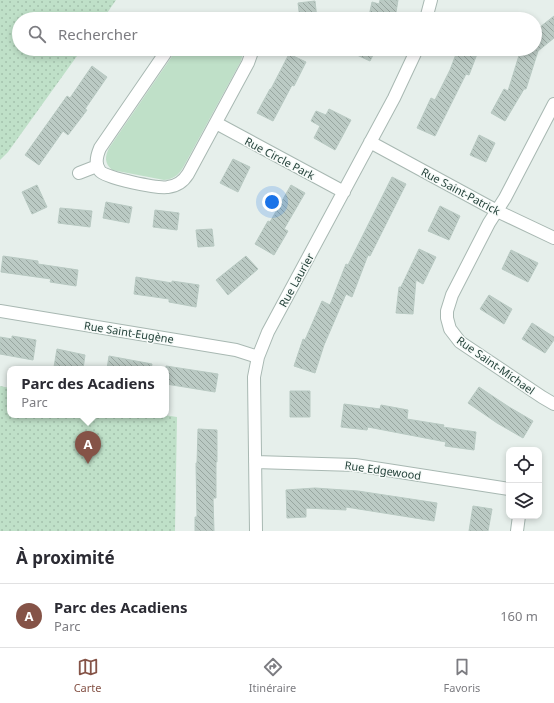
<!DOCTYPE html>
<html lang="fr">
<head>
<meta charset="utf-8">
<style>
  body { margin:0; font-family:"Noto Sans",sans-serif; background:#f7f7f7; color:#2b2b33 }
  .controls { position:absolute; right:12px; bottom:12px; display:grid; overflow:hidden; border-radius:8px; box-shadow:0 2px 6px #0003 }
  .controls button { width:36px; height:36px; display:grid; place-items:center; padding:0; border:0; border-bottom:1px solid #e1e1e2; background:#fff; color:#2b2b33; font:20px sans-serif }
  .you { position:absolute; left:272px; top:202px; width:14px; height:14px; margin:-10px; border:3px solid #fff; border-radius:50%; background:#1a73e8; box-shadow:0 0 0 6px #1a73e833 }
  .badge { display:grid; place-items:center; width:26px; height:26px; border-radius:50%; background:#855347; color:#fff; font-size:13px; font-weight:700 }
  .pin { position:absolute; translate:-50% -33px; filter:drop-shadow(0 1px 2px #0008) }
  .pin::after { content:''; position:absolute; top:21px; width:14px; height:12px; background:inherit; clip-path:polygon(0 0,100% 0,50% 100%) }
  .popup { position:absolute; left:7px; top:366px; width:162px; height:52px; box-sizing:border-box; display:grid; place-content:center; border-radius:8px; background:#fff; filter:drop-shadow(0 1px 3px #0005); font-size:13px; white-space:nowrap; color:#7c7c81 }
  .popup b { font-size:15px; color:#2b2b33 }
  .popup::after { content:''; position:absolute; left:50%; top:100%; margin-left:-8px; border:8px solid transparent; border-top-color:#fff }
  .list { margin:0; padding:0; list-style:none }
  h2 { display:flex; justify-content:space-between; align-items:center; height:52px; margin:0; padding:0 16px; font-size:17px }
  h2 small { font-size:13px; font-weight:400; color:#7c7c81 }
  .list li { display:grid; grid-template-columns:26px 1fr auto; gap:12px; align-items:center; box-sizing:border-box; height:64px; padding:0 16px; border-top:1px solid #e1e1e2 }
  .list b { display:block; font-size:15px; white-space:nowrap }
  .list p { margin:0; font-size:13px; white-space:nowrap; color:#7c7c81 }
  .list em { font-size:13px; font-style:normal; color:#7c7c81 }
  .icon { flex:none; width:22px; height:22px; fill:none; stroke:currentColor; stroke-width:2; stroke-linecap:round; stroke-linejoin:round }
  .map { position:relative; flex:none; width:554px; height:531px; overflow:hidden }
  .search { position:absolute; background:#fff; box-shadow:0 2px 6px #0003; left:12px; right:12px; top:12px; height:44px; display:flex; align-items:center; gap:10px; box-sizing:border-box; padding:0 14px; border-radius:22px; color:#7c7c81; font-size:15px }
  .sheet { height:116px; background:#fff }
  nav { display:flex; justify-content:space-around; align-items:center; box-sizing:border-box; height:56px; border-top:1px solid #e1e1e2; background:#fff; font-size:11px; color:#7c7c81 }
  nav a { display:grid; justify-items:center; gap:2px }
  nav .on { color:#855347 }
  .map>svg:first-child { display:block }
  .grass { fill:#bfe0c8 }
  .park { fill:url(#park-dots) }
  .building { fill:url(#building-back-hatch); stroke:#b8c9c2 }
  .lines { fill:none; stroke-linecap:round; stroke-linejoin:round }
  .minor-casing { stroke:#a8b8b2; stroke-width:14 }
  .minor { stroke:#fff; stroke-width:12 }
  .labels { text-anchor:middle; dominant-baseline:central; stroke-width:3; stroke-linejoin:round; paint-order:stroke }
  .street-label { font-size:11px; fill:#24423a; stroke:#f7fbf9 }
</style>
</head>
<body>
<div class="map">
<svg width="554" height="531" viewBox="0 0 554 531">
  <defs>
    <pattern id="park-dots" width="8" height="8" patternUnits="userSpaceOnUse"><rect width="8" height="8" fill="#bfe0c8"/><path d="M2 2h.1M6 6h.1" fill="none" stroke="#a4c1ad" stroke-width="1.8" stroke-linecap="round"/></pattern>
    <pattern id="building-back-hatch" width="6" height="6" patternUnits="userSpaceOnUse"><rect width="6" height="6" fill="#bbcac4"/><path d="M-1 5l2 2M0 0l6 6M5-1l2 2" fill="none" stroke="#98a6a0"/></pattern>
  </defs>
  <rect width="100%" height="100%" fill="#e6efeb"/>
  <path class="grass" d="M177 49H244L241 61 185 164C180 173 176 179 164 180L112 170C104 163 105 156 109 148Z"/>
  <path class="park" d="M0 0H116L103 19H19V49H82L8 152 0 160Z
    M0 386 10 388V415H164L177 417 175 531H0Z"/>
  <path class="building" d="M380 0H398L395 19H376L377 17 369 16 372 2 379 4Z
    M315 1 317 19H300L298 3Z
    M554 16V38L538 51 526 89H524L505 121 491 113 504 89 508 91 521 49H535V31Z
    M344 49H376L370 61Z
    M458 49H466L477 54 469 75 466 74 435 136 417 128 431 98 435 100 450 70Z
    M289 54 306 62 294 86 292 85 273 121 257 113 270 89H271Z
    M92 66 107 77 85 109 87 110 68 135 63 131 39 165 25 155 67 96 70 98Z
    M329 109 351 120 335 150 314 138 320 126 311 121 316 111 326 115Z
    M479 135 495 143 486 162 470 155Z
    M233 159 250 167 238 192 220 183Z
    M392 177 406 184 370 256 368 255 352 297 346 294 324 345 315 373 294 366 303 339 305 340 322 301 330 305 346 264 348 265Z
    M37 185 47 207 32 214 22 192Z
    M291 185 305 193 284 229 288 231 274 255 255 244 268 221 270 222Z
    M106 202 132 207 129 223 103 218Z
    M440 206 460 216 449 240 428 231Z
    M60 208 92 211 90 227 58 223Z
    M155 210 179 213 177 230 153 227Z
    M212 229 214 246 198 247 196 230Z
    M419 249 436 257 423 284 416 280 413 314 396 313 399 287H401Z
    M511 250 538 263 528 282 502 269Z
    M3 256 38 261V264L78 270 76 286 50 282 51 279 1 272Z
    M246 256 258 269 228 295 216 280Z
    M136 277 172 283V281L199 285 196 307 169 302V299L134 294Z
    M489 295 512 309 504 324 480 309Z
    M532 323 554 337V340L545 353 522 339Z
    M12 336 36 340 33 360 0 354V337L12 339Z
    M57 349 85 355 83 369H63L54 367Z
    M109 356 152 364 151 369H107Z
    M166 366 218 374 215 392 166 384Z
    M479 387 509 407 533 421 523 438 497 423 468 403Z
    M290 391H310V417H290Z
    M344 404 380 409 381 405 408 410 407 419 444 425 443 427 476 432 474 450 445 446 446 442 368 427 367 430 341 427Z
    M198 429 217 430V462H216V498H213L214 531H195V517H197L196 463H197Z
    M315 488 358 491 437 503 434 521 346 507V510L306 508V517L287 518 286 490Z
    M473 506 492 509 488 531H469Z"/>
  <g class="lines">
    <g class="minor-casing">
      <path id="minor" d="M426 19 431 0
        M168 49 100 148C97 155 94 164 100 171 105 178 159 189 168 187 177 186 183 182 188 174L248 63 253 49
        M554 104 505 198 489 223 452 295 447 311V318L450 329 460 342 542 397 554 404
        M216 123 344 192
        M370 142 497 211 554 238
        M79 173 97 166
        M0 311 236 350 258 357
        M255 462 355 465 509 489
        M256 531 254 377 258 357 268 332 394 98 417 49
        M517 531 519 516"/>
    </g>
    <use href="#minor" class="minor"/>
  </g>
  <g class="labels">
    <g class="street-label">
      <text transform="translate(280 158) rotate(28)">Rue Circle Park</text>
      <text transform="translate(461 191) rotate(28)">Rue Saint-Patrick</text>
      <text transform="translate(296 280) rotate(-61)">Rue Laurier</text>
      <text transform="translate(129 332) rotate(9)">Rue Saint-Eugène</text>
      <text transform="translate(496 365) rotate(35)">Rue Saint-Michael</text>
      <text transform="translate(383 470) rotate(8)">Rue Edgewood</text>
    </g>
  </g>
</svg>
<div class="controls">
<button><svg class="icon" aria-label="locate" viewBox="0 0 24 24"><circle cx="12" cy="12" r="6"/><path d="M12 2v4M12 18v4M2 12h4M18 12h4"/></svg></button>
<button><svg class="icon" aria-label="layers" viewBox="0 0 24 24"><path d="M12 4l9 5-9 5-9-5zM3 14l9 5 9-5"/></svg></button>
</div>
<div class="you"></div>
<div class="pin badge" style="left:88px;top:464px">A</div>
<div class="popup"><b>Parc des Acadiens</b>Parc</div>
<div class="search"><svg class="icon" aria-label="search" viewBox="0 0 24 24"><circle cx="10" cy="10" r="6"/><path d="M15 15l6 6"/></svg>Rechercher</div>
</div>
<section class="sheet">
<h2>À proximité<small></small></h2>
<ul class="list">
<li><span class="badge">A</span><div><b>Parc des Acadiens</b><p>Parc</p></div><em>160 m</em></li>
</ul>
</section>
<nav>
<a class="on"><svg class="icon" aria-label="map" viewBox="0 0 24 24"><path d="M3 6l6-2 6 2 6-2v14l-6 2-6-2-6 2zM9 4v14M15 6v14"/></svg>Carte</a>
<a><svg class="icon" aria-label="directions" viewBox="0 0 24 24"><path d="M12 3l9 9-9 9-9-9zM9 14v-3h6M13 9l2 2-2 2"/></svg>Itinéraire</a>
<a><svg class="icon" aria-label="saved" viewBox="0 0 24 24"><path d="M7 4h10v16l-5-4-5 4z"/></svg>Favoris</a>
</nav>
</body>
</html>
